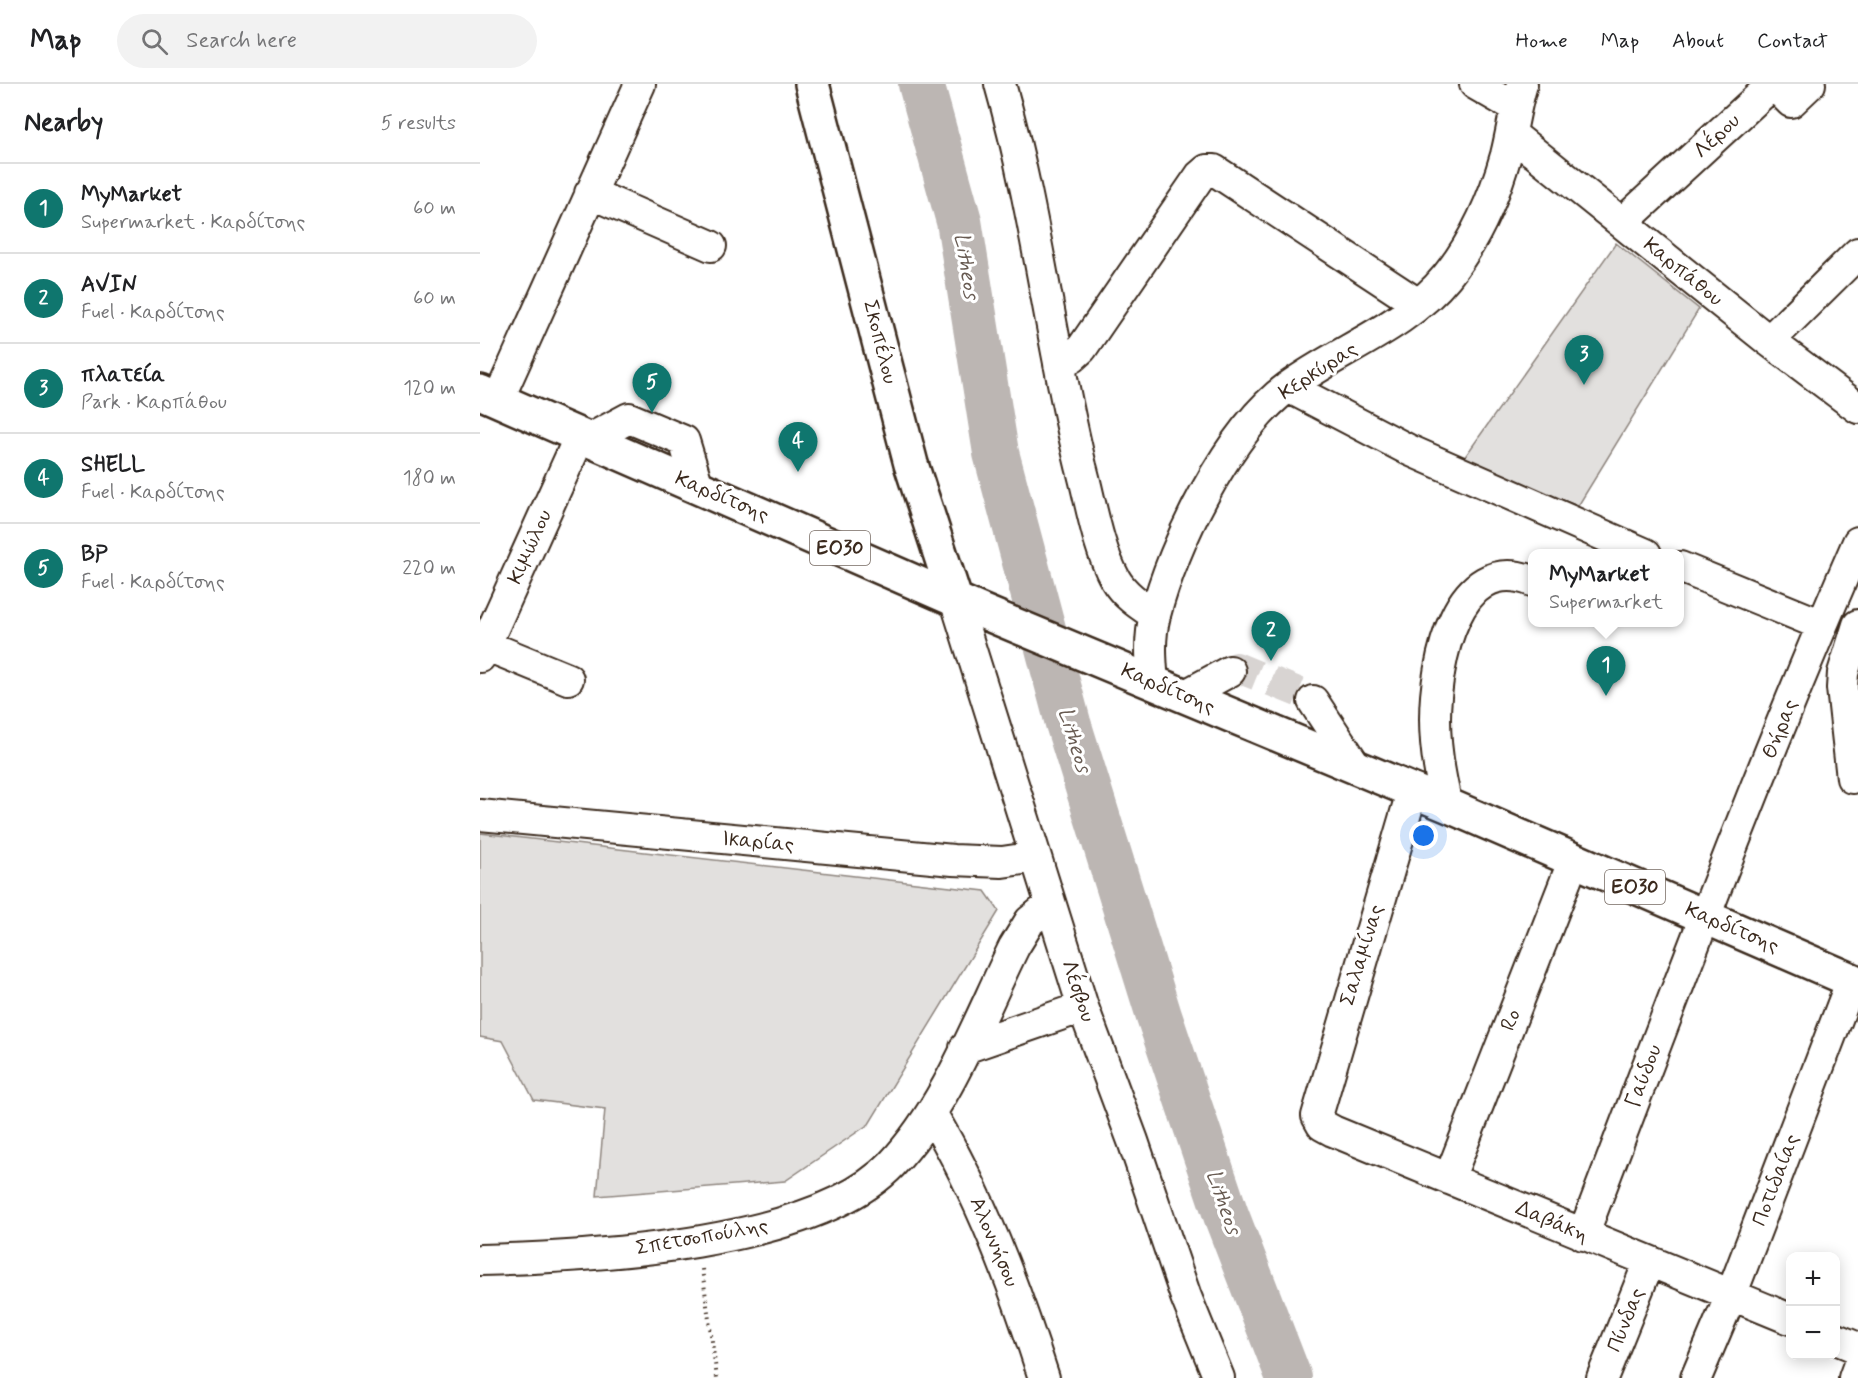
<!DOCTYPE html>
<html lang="en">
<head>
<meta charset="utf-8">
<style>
  body { margin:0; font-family:Mynerve,sans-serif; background:#f2f2f2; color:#202124 }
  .controls { position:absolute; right:18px; bottom:18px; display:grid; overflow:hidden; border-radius:12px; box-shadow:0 3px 15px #0003 }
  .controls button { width:54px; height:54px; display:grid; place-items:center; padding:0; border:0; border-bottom:2px solid #e0e0e0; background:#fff; color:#202124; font:30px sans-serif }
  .you { position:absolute; left:944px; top:752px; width:21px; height:21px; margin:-15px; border:4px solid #fff; border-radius:50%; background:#1a73e8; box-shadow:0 0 0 9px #1a73e833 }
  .badge { display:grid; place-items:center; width:39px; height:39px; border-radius:50%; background:#0f766e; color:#fff; font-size:20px; font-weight:700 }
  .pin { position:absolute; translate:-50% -50px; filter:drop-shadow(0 2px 3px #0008) }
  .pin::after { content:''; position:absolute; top:32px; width:21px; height:18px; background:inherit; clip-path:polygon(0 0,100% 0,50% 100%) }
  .popup { position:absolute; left:1048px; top:465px; width:156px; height:78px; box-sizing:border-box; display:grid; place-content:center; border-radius:12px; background:#fff; filter:drop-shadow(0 2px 4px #0005); font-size:20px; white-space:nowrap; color:#757577 }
  .popup b { font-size:22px; color:#202124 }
  .popup::after { content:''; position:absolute; left:50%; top:100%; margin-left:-12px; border:12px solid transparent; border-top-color:#fff }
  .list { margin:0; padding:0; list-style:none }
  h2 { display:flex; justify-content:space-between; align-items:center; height:78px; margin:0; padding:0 24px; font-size:26px }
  h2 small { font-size:20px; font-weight:400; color:#757577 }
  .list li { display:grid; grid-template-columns:39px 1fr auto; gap:18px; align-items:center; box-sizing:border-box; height:90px; padding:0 24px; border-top:2px solid #e0e0e0 }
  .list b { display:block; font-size:22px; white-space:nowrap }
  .list p { margin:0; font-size:20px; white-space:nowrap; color:#757577 }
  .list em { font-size:20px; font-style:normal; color:#757577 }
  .icon { flex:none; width:33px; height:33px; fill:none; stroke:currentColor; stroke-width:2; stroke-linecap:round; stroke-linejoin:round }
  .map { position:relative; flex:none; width:1378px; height:1294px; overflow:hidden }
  header { display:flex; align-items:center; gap:36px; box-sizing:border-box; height:84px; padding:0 30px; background:#fff; border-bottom:2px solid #e0e0e0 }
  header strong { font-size:28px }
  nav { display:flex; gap:33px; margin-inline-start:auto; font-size:21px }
  .search { width:420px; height:54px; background:#f2f2f2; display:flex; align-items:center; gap:15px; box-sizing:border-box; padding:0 21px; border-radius:33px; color:#757577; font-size:22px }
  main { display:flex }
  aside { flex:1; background:#fff }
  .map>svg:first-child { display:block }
  .green { fill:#e2e0de; stroke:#8e857e; stroke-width:1.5 }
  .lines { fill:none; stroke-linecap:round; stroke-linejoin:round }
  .river { stroke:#bcb6b3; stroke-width:46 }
  .minor-tunnel { stroke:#d8d4d2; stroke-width:30; stroke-dasharray:30 15; stroke-linecap:butt }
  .minor-casing { stroke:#3b2a1e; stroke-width:34 }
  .major-casing { stroke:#3b2a1e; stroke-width:38 }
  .path { stroke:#3b2a1e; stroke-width:4; stroke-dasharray:1.5 4.5; stroke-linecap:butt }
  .minor { stroke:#fff; stroke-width:30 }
  .major { stroke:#fff; stroke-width:33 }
  .labels { text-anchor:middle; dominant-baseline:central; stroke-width:6; stroke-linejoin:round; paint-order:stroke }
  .shield { fill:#fff; stroke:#766a62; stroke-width:1.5 }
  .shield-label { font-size:20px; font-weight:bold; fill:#3b2a1e }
  .street-label { font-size:21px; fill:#3b2a1e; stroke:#fff }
  .water-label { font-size:22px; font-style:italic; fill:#685b52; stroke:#fff }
</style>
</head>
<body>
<header>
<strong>Map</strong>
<div class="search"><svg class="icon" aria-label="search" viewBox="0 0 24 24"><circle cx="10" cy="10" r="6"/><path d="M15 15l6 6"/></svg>Search here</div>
<nav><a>Home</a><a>Map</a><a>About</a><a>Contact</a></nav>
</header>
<main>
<aside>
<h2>Nearby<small>5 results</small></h2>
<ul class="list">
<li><span class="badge">1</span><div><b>MyMarket</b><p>Supermarket · Καρδίτσης</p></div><em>60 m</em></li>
<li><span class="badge">2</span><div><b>AVIN</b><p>Fuel · Καρδίτσης</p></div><em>60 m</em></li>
<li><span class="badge">3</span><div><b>πλατεία</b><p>Park · Καρπάθου</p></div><em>120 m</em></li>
<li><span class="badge">4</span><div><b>SHELL</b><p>Fuel · Καρδίτσης</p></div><em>180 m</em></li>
<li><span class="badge">5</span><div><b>BP</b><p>Fuel · Καρδίτσης</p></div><em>220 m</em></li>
</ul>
</aside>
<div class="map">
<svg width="1378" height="1294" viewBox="0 0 1378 1294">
  <rect width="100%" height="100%" fill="#fff"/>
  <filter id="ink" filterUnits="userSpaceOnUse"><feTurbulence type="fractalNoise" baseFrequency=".0167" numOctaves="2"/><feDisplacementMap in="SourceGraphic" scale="12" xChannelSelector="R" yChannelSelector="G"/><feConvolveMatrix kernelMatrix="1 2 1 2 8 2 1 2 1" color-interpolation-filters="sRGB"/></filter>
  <g filter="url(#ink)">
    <path class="green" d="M1136 159 1219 225 1098 422 982 377Z
      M0 749 505 807 519 827 389 1040 305 1097 117 1112 125 1025 54 1016 23 957 0 953Z"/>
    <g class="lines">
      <path class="river" d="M441 0 479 137 516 369 588 639 679 932 746 1131 809 1294"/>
      <path class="minor-tunnel" d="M750 587 756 583 830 613 833 617"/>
      <g class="minor-casing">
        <path id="minor" d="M520 0C556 126 570 255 601 382 611 418 617 462 635 495 644 511 660 521 675 531
          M995 0 1035 23
          M1031 50 1289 257 1378 324
          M110 109 231 162
          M1142 139 1293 0 1311 18 1330 0
          M1289 257 1378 169
          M579 280 592 273 602 264 720 92 727 86H734L938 220
          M808 303 929 366 1166 470
          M18 316 160 0
          M108 356 149 334 204 357 218 403
          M1200 483 1342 541
          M475 515 603 923 653 1057 706 1213 739 1294
          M5 561 88 595
          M0 573 100 352
          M673 599C671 576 669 554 675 531 693 461 748 347 808 303 860 265 925 244 967 192 995 157 1014 114 1026 71 1032 47 1035 23 1042 0
          M704 612 750 587
          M833 617 877 684
          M1372 694 1362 604 1363 589 1378 541
          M932 708 837 1032 842 1041 853 1047 1310 1235
          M967 721C960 693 955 664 955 635 955 581 976 467 1052 497
          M0 731 473 776 522 778 556 773
          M485 964 603 923
          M451 1029C500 1110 535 1203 564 1294
          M969 1095 1093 778
          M1103 1151C1192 919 1278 686 1378 458
          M0 1176C109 1173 334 1162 412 1080 467 1022 499 934 534 863L550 837 570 821
          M1356 1255 1378 1264
          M1122 1294 1169 1178
          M1216 1294 1252 1209 1372 896
          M1374 1294 1378 1283"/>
      </g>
      <g class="major-casing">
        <path id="major" d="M332 0 431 380 475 515
          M0 308 501 527 967 721 1378 899"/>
      </g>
      <path class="path" d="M222 1185 237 1294"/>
      <use href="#minor" class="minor"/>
      <use href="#major" class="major"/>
    </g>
  </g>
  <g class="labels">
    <g class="shield">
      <rect x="330" y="447" width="60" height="34" rx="4.5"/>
      <rect x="1125" y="786" width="60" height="34" rx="4.5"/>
    </g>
    <g class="shield-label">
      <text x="360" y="464">ΕΟ30</text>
      <text x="1155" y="803">ΕΟ30</text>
    </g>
    <g class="street-label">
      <text transform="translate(1237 52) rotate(-43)">Λέρου</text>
      <text transform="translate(1203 188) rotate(39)">Καρπάθου</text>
      <text transform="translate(400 258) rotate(76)">Σκοπέλου</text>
      <text transform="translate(838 287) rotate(-33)">Κερκύρας</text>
      <text transform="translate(242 413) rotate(23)">Καρδίτσης</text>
      <text transform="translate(50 463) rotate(-66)">Κιμώλου</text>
      <text transform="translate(688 605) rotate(23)">Καρδίτσης</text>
      <text transform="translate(1300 645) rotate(-68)">Θήρας</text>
      <text transform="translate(278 758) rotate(5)">Ικαρίας</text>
      <text transform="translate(1252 844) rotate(23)">Καρδίτσης</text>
      <text transform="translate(882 871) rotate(-73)">Σαλαμίνας</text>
      <text transform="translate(598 907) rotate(71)">Λέσβου</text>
      <text transform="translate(1031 936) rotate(-69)">Ro</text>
      <text transform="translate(1164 992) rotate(-69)">Γαύδου</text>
      <text transform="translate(1296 1096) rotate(-69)">Ποτιδαίας</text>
      <text transform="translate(1072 1138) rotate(23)">Δαβάκη</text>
      <text transform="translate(222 1153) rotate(-10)">Σπετσοπούλης</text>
      <text transform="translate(514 1158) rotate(67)">Αλοννήσου</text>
      <text transform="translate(1146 1236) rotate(-68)">Πύνδας</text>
    </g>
    <g class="water-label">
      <text transform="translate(486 182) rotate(81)">Litheos</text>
      <text transform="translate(594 656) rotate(73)">Litheos</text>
      <text transform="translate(743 1118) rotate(71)">Litheos</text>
    </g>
  </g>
</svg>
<div class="controls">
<button>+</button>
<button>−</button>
</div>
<div class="you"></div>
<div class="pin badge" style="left:1126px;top:612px">1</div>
<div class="popup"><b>MyMarket</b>Supermarket</div>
<div class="pin badge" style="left:791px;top:577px">2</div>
<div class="pin badge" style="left:1104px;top:301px">3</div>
<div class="pin badge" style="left:318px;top:388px">4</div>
<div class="pin badge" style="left:172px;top:329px">5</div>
</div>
</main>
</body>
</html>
